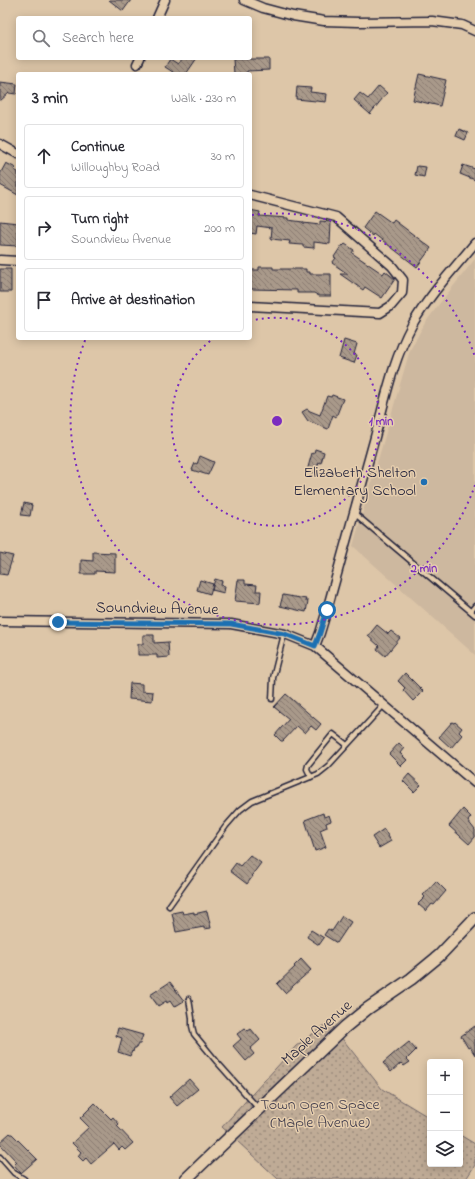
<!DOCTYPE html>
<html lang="en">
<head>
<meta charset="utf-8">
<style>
  body { margin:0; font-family:"Indie Flower",sans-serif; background:#f2f2f3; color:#2b2b33 }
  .controls { position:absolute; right:12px; bottom:12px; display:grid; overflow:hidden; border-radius:4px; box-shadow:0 2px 10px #0003 }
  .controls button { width:36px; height:36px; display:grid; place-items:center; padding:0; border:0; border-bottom:1px solid #e1e1e2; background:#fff; color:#2b2b33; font:20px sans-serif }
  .stop { position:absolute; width:12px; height:12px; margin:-9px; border:3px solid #1f6fb2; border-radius:50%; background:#fff }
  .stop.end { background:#1f6fb2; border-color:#fff; box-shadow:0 1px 4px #0008 }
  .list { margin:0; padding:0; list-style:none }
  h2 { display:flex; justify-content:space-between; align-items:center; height:52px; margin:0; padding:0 16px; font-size:17px }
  h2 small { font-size:13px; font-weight:400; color:#7c7c81 }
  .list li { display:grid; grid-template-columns:26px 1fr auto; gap:12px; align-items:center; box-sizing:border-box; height:64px; margin:0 8px 8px; padding:0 8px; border:1px solid #e1e1e2; border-radius:4px }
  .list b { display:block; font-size:15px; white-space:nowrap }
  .list p { margin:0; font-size:13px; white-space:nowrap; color:#7c7c81 }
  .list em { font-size:13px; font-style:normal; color:#7c7c81 }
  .icon { flex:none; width:22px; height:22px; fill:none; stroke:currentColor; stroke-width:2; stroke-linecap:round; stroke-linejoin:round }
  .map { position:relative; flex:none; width:475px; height:1179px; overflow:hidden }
  .search { position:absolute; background:#fff; box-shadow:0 2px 10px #0003; left:16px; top:16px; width:236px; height:44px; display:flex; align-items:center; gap:10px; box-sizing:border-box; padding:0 14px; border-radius:4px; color:#7c7c81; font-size:15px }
  .panel { position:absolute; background:#fff; box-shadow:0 2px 10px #0003; left:16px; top:72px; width:236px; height:268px; border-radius:4px }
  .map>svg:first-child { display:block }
  .built { fill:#cdb89f }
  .park { fill:url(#park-dots); stroke:#706668 }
  .building { fill:url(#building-back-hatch); stroke:#22223b }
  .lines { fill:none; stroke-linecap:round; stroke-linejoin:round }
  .service-casing { stroke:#22223b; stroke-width:7 }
  .minor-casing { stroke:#22223b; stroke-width:11 }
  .secondary-casing { stroke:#22223b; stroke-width:14 }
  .service { stroke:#e5cdad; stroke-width:4 }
  .minor { stroke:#e5cdad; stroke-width:8 }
  .secondary { stroke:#e5cdad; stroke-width:11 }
  .route { stroke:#1f6fb2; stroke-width:5 }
  .ring { fill:none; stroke:#7b2cbf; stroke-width:2; stroke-dasharray:2 4 }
  .poi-dot { fill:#1f6fb2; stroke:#e5cdad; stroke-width:1.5 }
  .labels { text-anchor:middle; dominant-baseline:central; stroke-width:3; stroke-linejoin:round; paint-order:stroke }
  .poi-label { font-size:16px; fill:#22223b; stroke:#e5cdad; text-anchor:end }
  .street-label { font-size:16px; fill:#22223b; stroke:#e5cdad }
  .park-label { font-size:16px; fill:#413d4d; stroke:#e5cdad }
  .centre { fill:#7b2cbf; stroke:#e5cdad; stroke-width:2 }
  .ring-label { font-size:12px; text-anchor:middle; font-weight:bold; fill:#7b2cbf; stroke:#e5cdad; stroke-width:3; stroke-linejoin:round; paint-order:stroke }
</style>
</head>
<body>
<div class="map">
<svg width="475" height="1179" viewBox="0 0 475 1179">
  <defs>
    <pattern id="park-dots" width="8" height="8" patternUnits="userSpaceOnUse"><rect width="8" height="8" fill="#bfab96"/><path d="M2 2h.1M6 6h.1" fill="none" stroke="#9b8b7c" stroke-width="1.8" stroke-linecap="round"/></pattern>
    <pattern id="building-back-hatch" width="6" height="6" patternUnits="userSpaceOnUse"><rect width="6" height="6" fill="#a9998a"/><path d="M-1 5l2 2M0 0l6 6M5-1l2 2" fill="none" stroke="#897c72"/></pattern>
  </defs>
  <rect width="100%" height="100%" fill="#ddc6a8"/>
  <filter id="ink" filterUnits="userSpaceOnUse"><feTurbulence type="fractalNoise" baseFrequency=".025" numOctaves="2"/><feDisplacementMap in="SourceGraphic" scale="8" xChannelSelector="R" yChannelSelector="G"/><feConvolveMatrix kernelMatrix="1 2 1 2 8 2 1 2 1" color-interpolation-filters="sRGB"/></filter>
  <g filter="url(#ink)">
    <path class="built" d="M475 259V655L353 546 410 350 425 323 440 303Z"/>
    <path class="park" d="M329 1022 382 1089 430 1118V1164H460V1135L475 1144V1165L466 1179H278L222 1127 296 1046Z"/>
    <path class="building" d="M109 0H131L123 11Z
      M183 58H197L186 74H176L165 67 170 59 178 64Z
      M233 59H269V70L247 71V74H234Z
      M419 74 446 80 440 106 413 100Z
      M0 82 17 84 16 94 9 93 0 101Z
      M379 86 387 93 370 114 354 100 360 93 368 99Z
      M297 87 311 88 310 92 327 94 326 102 296 99Z
      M459 129 468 133 465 140 456 136Z
      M6 163 16 168 14 170 18 172V195L0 185V174Z
      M463 165 475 169V180L460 174Z
      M417 166 426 167 424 177 415 175Z
      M250 210 260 212 259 216 288 218V220L303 222V223L320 225V221L331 222 330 244 314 242V248L303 247V245L289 244 290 241 271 239 272 228 257 226 256 234 250 233Z
      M375 211 392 223 394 220 431 248 417 267 374 234 373 236 363 228Z
      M0 221 18 223V246L0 245Z
      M345 244 354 250 352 253 383 274 385 271 395 279 382 298 365 287 363 290 340 274H348L332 263 336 258 334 257 342 245 343 246Z
      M259 267H273V269H306V272H310V274H331V296H319L314 293H297V290L250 289V270H259Z
      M0 269H11V292H0Z
      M344 340 357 344 354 354 357 355 354 363 339 358Z
      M332 395 343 399 336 417 333 415 328 429 308 421 302 412 307 409 310 411 320 415 327 396 331 397Z
      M315 449 324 452 321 463 319 462 315 473 307 471 312 453 314 454Z
      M200 456 214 462 208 475 192 470 195 463 197 464Z
      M24 503 32 505 30 516 21 515Z
      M93 552 115 553V572L95 571V574H81V560L93 561Z
      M0 553 13 556 7 575 0 574Z
      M215 579 222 581 221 585 225 586 224 593 212 590Z
      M200 580 213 584 210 594 197 590Z
      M238 580H245V584L257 585 256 591H261L260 603 235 601Z
      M283 595 306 599 305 601H308L306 612 280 606Z
      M377 625 388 634 391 631 400 638 385 656 377 649 379 646 368 636Z
      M143 635H154V643L168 642 169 657 157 658V655H138V644H143Z
      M405 673 423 691 413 701 403 690 405 688 398 681Z
      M130 683 142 684V691L153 692 152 701 129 699Z
      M286 694 321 724 316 730 311 726 305 733 297 726 283 741H281L275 735 289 719 274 707Z
      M452 722 454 723 455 722 462 728 459 732 462 735 451 748 439 737Z
      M399 743 404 748 400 753 407 760 401 766 389 754Z
      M409 774 421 785 414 792 403 781Z
      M463 809 471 817 468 821 475 830V837L469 844 449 826Z
      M323 813 324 817 329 815 331 821 326 823 327 827 320 830 326 847 315 851 305 820Z
      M384 829 391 841 379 848 372 837Z
      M250 855 261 863 252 875 253 876 247 884 230 871 236 863 240 866Z
      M436 881 446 891 434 905 432 904 426 911 418 904 425 897 423 895Z
      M182 911 183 914 194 912V914L207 911 211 928 204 929V927L176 932 172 913Z
      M342 916 351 922 337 943 324 935 328 929 332 931Z
      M311 930 324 938 319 945 307 937Z
      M301 959 311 970 285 993 277 984 295 967 294 966Z
      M170 982 184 1001 174 1007 170 1001 167 1003 166 1001 158 1006 150 995Z
      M475 1026V1055L470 1047 468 1048 461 1036Z
      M118 1028 143 1035 140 1044H138L136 1048H134L133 1052 132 1051 130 1056 118 1052 122 1038 116 1036Z
      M245 1028 248 1031 251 1029 260 1040 250 1049 254 1054 246 1061 233 1046 241 1039 237 1034Z
      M409 1042 416 1050 407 1059 410 1062 404 1066 401 1063 391 1072 383 1063 398 1050H399Z
      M189 1079 198 1089 177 1106 169 1097Z
      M95 1103 111 1119 113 1117 119 1124 117 1126 133 1143 125 1150 122 1147 119 1150 114 1144 91 1164 86 1158 83 1161 78 1156 81 1152 72 1143 89 1127 80 1118Z
      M10 1133 11 1134H12L37 1159 21 1173 14 1165 17 1162 0 1144V1142Z"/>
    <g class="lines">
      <g class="service-casing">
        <path id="service" d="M354 513 475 615
          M471 611 475 606
          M272 699 273 678 284 634
          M311 777 307 769 308 765 333 734 347 745
          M169 906 226 826 240 810 252 801 318 774 328 766 384 705
          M189 999 192 1018V1026L194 1034 217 1062 258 1108
          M0 1157 14 1173 24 1179"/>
      </g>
      <g class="minor-casing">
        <path id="minor" d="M244 0 263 8 293 16 324 21 358 22 432 21 462 25 475 31
          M157 18 165 0
          M137 64 140 58
          M0 144 18 154
          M250 195 336 217 392 266 403 280 402 293 391 306 380 313 250 306
          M0 260 18 261
          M0 621 231 624 285 634 315 646 475 783
          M315 646 320 633 327 610C343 553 359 495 375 437 385 400 393 360 412 325 429 295 453 270 475 243"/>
      </g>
      <g class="secondary-casing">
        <path id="secondary" d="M186 1179 345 1027 367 1009 411 979 439 956 475 918"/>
      </g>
      <use href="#service" class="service"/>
      <use href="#minor" class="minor"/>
      <use href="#secondary" class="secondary"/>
    </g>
  </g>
  <g class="lines" filter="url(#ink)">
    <path class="route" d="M58 622 231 624 285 634 315 646 320 633 327 610"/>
  </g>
  <g class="ring">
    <path d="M250 321A104 104 0 1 1 214 338"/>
    <path d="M475 485A208 208 0 1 1 86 338M252 215A208 208 0 0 1 475 357"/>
  </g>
  <circle class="poi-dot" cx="424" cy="482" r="4"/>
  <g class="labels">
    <g class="poi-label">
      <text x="416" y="473">Elizabeth Shelton<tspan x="416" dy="18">Elementary School</tspan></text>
    </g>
    <g class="street-label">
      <text transform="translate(157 609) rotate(1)">Soundview Avenue</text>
      <text transform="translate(317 1033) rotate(-42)">Maple Avenue</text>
    </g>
    <g class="park-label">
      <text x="320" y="1105">Town Open Space<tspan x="320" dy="18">(Maple Avenue)</tspan></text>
    </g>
  </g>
  <circle cx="277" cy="421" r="6" class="centre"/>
  <g class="ring-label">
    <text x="381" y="425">1 min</text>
    <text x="424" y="572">2 min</text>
  </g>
</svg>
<div class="controls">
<button>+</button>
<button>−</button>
<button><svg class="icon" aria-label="layers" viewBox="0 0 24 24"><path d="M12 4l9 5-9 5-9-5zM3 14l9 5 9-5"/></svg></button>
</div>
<div class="stop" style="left:327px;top:610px"></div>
<div class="stop end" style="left:58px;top:622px"></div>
<div class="search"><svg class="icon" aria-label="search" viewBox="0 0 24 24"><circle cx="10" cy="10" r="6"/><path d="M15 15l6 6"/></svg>Search here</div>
<section class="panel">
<h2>3 min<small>Walk · 230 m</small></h2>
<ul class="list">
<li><svg class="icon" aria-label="ahead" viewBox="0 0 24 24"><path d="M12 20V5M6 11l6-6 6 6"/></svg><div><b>Continue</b><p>Willoughby Road</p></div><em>30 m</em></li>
<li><svg class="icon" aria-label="right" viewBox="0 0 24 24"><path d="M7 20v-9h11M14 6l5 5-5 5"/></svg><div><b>Turn right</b><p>Soundview Avenue</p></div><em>200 m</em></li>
<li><svg class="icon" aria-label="arrive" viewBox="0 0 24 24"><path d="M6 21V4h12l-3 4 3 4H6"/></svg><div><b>Arrive at destination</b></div></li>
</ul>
</section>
</div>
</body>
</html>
